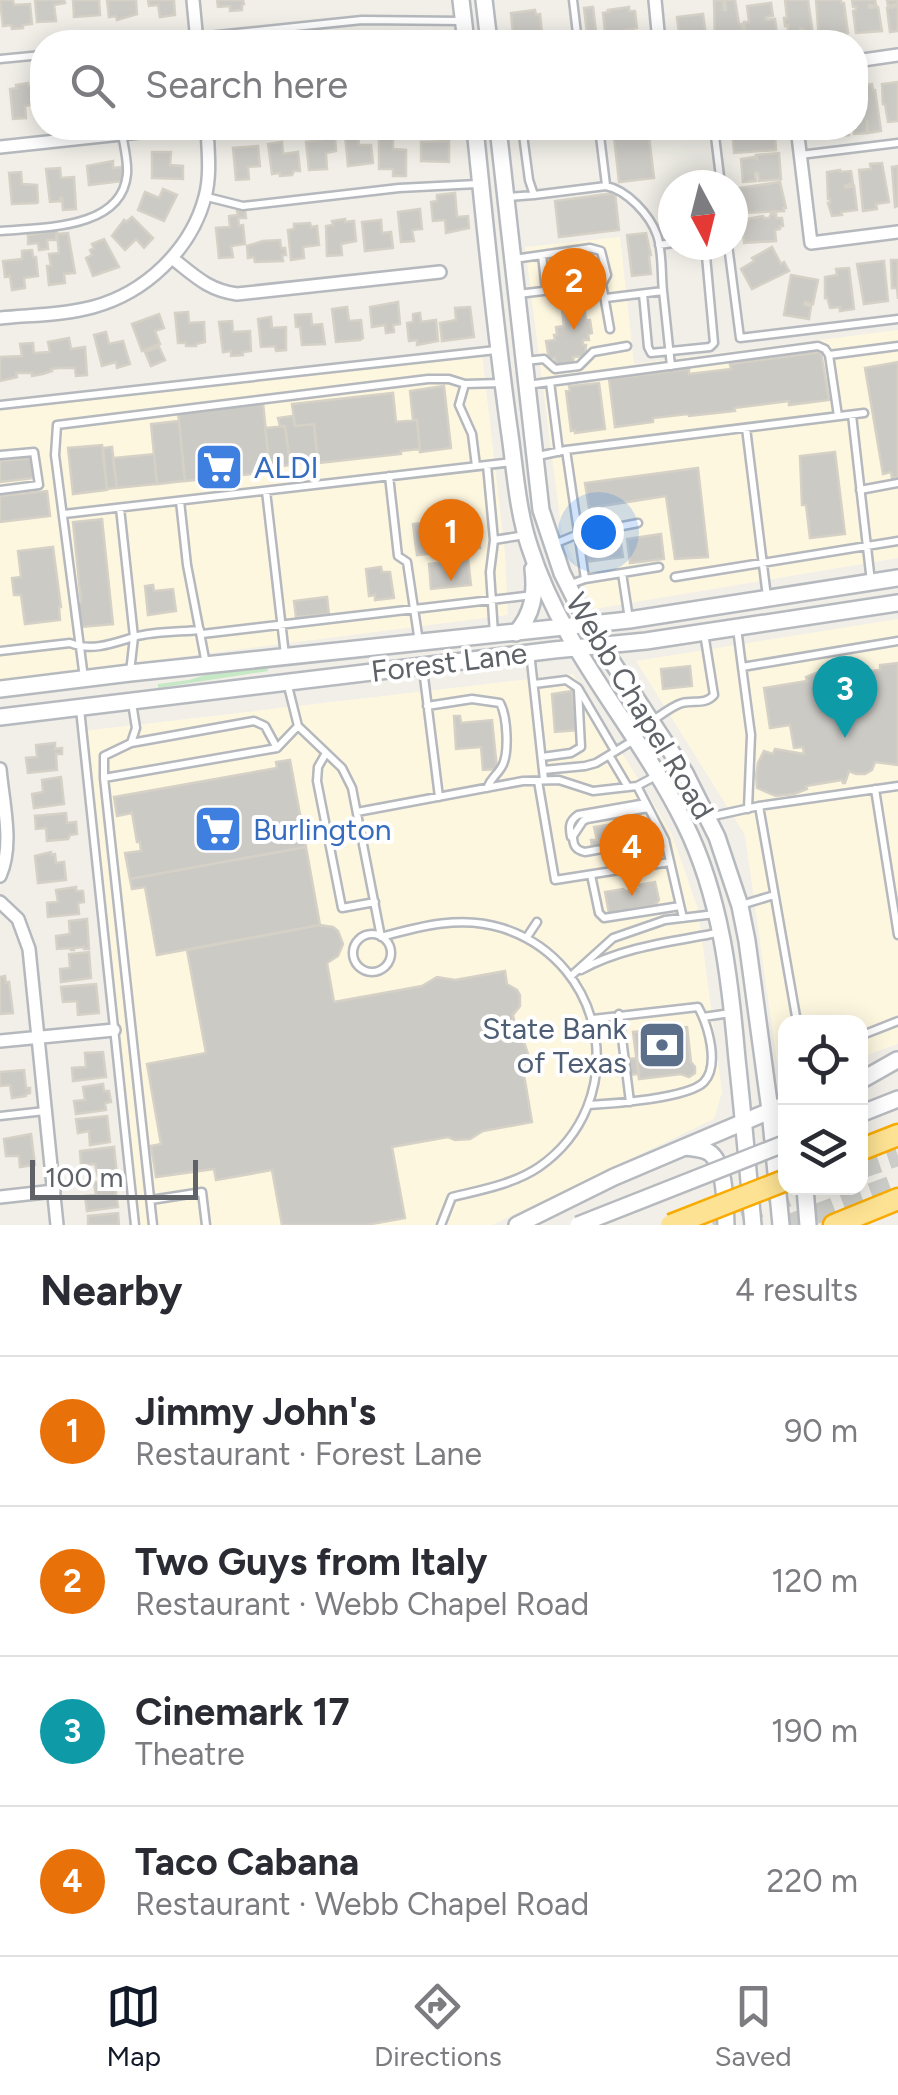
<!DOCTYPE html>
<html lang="en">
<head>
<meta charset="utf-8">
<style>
  body { margin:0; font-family:Figtree,sans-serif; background:#f7f7f7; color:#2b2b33 }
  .controls { position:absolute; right:30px; bottom:30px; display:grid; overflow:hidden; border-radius:20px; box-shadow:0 5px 25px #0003 }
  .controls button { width:90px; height:90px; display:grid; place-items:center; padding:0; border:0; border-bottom:2px solid #e1e1e2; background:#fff; color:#2b2b33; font:50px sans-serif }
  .compass { position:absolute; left:658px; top:170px; width:90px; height:90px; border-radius:50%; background:#fff; box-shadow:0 5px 25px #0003; rotate:173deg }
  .scale { position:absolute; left:30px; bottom:25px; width:168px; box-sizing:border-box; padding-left:10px; border:5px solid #5f6368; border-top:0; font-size:28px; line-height:35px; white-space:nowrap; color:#5f6368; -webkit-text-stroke:8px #fff; paint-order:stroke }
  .you { position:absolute; left:598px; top:532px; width:35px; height:35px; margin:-25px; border:8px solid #fff; border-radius:50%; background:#1a73e8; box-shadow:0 0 0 15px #1a73e833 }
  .badge { display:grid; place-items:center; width:65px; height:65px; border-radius:50%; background:#111827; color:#fff; font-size:32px; font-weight:700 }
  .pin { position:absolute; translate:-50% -82px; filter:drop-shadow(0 2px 5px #0008) }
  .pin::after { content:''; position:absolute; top:52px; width:35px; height:30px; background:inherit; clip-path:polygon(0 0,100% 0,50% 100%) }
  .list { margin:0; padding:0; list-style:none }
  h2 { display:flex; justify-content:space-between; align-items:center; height:130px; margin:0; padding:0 40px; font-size:42px }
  h2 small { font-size:32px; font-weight:400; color:#7c7c81 }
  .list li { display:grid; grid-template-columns:65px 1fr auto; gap:30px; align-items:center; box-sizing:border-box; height:150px; padding:0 40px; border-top:2px solid #e1e1e2 }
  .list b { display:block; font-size:38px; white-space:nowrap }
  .list p { margin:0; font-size:32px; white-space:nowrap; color:#7c7c81 }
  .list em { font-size:32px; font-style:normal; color:#7c7c81 }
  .icon { flex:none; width:55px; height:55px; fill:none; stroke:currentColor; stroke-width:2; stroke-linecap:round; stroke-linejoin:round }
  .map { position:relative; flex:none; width:898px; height:1225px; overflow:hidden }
  .search { position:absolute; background:#fff; box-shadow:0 5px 25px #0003; left:30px; right:30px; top:30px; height:110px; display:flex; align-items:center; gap:25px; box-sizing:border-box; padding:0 35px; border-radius:40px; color:#7c7c81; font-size:38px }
  .sheet { height:730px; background:#fff }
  nav { display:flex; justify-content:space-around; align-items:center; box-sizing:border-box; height:140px; border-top:2px solid #e1e1e2; background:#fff; font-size:28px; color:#7c7c81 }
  nav a { display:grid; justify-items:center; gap:5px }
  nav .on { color:#111827 }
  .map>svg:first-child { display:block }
  .commercial { fill:#fef7e0 }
  .green { fill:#c5e8c5 }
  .building { fill:#cccac5; stroke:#d6d1c6; stroke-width:2.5 }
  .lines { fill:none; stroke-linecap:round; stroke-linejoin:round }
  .highway-tunnel { stroke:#ccccc8; stroke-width:20; stroke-dasharray:20 10; stroke-linecap:butt }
  .lane-casing { stroke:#b5b8bc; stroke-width:11 }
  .street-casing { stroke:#b5b8bc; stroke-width:16 }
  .secondary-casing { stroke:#b6babf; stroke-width:20 }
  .highway-casing { stroke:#f9ab00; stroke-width:25 }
  .lane { stroke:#fff; stroke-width:6 }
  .street { stroke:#fff; stroke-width:11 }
  .secondary { stroke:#fff; stroke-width:15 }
  .highway { stroke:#fde293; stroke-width:20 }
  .secondary-bridge-casing { stroke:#b6babf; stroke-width:20; stroke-linecap:butt }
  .highway-bridge-casing { stroke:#f9ab00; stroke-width:25; stroke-linecap:butt }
  .secondary-bridge { stroke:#fff; stroke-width:15 }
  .highway-bridge { stroke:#fde293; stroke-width:20 }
  .labels { text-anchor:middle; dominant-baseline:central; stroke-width:8; stroke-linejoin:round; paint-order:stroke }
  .shop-label { font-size:30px; fill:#366cbe; stroke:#fff; text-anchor:start }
  .street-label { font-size:30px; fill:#5f6368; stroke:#fff }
  .service-label { font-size:30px; fill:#4e5e75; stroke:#fff; text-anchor:end }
</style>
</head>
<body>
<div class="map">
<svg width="898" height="1225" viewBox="0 0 898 1225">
  <rect width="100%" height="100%" fill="#f1efe8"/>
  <path class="commercial" d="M620 237 634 364 898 330V558L594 609 562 534 525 247Z
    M482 354 505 553 508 615 0 680V410Z
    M898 619V1044L861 1057 860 1022H786L785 1082 780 1084 745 835 636 661Z
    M573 674 671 832 698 909 722 1092 714 1119 492 1225H140L83 731Z"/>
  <path class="green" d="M267 667 268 671 158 688V684L189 680 215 672Z"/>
  <path class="building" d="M0 0H13L14 5 30 4 32 24 23 25V28L12 29 11 25 3 26Z
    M35 0H64L65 3 54 5 56 21 37 22Z
    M73 0H99L100 15 74 17Z
    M107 0H136L137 14 117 20 116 16 109 17Z
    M148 0H174L175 15 160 17 158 5 149 6Z
    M217 0H243L244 4 242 5V10L230 11V6L218 7Z
    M723 0 724 10H726L725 0H735L739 24H742L744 42H715L714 1Z
    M785 0H808L813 34 804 36V29L800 28 802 39H798V42H790L789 37H787L788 25 785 26 784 18H787Z
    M816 0H841V3H844L848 33 819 40Z
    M852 0H875L876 5H869V8L878 7 882 31 856 33 853 11 856 10V7H853Z
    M887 0H898V31L890 32 887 8 896 7V4L888 6Z
    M771 3 773 16 766 17V20L775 19 778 42H751L749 31H745L744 22H749L747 6Z
    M593 7 597 40 588 41 584 8Z
    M629 7V11H635L637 28 626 30 627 34 616 35V31L605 32 603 13 609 12 608 10Z
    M535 10 536 15 540 14 542 32 513 34 511 13Z
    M703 14 707 42H680L677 17Z
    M898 82V121L888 122 885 104H883L882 84Z
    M28 83V86L37 85 39 104 25 106 26 118 13 119 10 89 17 88 16 85Z
    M872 84 873 90H875L881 131 868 133 867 120V133L854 134 856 87Z
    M613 128H648L654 178 619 182Z
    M744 128H777L778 134H775L776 150 734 153 732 129Z
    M819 128H834H831L832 136 820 137Z
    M836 128H848L849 135 837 136Z
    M358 134 359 145H371L373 163 348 166 345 135Z
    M379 136 393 137V149L406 150V176H393V169H379Z
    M335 137 336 151 326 153 327 169 309 170 306 142Z
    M449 141V162L421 161V142Z
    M282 142 283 154 298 152 300 171H294L292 175 280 176V173L272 174 268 144Z
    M258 146 260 166 248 167 249 179 236 180 233 148Z
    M152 152H171L170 165 183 166V179L152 178Z
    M779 153 781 179 759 181 758 173H755L756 181 743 182 741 159 754 157 757 159 756 155Z
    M113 161V168L123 167V181L89 185 87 166Z
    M882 163 889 202 876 204 877 209 863 211 859 170 871 169 870 164Z
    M898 166V206L895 207 892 167Z
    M60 168 61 178 74 177 76 209 63 210 62 198H60V201L50 202 46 169Z
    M840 170V172L851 171 853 184 845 185V188L854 186 857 210 841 212 842 215 832 216 828 203H830V199H828L827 172Z
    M21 172 22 184 37 185 38 202 37 203 12 204 9 173Z
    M780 182 786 208H783L784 211 742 213 739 188Z
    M163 189 177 195 164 221 138 210 145 192 159 198Z
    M455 193 457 217 468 216 469 228 446 233 445 220 433 221 431 202 437 201V195Z
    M615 193 619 230 559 237 555 201Z
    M420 209 422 229 412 230 414 241 401 242 398 212Z
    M245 210 246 218H238L239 226 243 225 245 244 231 246 233 257 219 258 216 228 230 227 229 216 238 215 237 211Z
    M771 214H776V218H782L783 226H780V229L775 230 776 241 744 243 743 232 739 233 737 221 763 216 764 218H769Z
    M132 217 153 238 144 248 136 239 125 250 112 236 124 220 126 222Z
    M345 219V222L354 221 356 241 341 244 342 255 327 256 326 226 333 225 332 221Z
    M381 220 382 233 391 232 393 248 365 251 362 222Z
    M310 223 311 227 317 226 319 245 303 247 304 258 291 260 288 230 294 229V224Z
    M57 230 56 240H47L48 249 39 250 38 243 28 244V235Z
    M68 233 75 273 64 274 65 283 49 285 47 266H51L49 254 59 253 57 234Z
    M646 233 651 255 649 256 651 274 632 276 627 235Z
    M104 239 119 267 93 276 86 258 92 255 90 250 94 248 92 244Z
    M280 240 281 248H285L286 255H282L283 261 255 262 254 257 248 258 247 246 263 241Z
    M772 247 781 264 784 262 789 271 752 289 741 269 754 261 752 258Z
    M32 250 33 257H36L38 276 24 278 25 288 12 290 10 276 5 277 3 261 22 259V251Z
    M593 253 596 279 557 283 554 257Z
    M891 260H898V299L897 288H892Z
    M884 261 888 301 864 304 857 264Z
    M849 268 854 309 840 311V307L830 308 827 297 825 298V277L837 275 836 269Z
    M791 275 818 280 813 304 805 302 804 305 811 306 809 319 784 315Z
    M582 293 586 320H590L592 333 588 334 589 340H583V345H586L585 356 573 357 574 364 556 366 555 358 549 359 546 341 555 340 554 335H557L556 327 564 326 561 301H566L565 295Z
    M398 302 400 324 393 325 394 332 386 333 385 325 372 327 370 307Z
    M347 307 349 321 361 320 363 338 360 340 336 342 332 309Z
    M470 307 474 337 442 341 440 323 456 320 455 308Z
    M188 312 189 323 204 322 205 342 196 344V346H186V343H178L175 313Z
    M420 313 421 322 436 320 438 341 417 345V340L409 341 407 323 413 322V314Z
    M159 314 164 328 155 331 160 344 142 351 132 324Z
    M311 314 312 325 322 324 325 344 302 345 300 327H296L295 315Z
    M271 317 272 328 286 327V350L276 351 275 346 261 347 258 319Z
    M232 321 233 332 250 331 251 351 243 352V355L231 356V351L223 352 219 322Z
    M106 332 109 344 123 341 130 364 117 368 116 362 102 366 94 335Z
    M69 338 71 349 85 347 87 375 76 376 75 368H59L51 369 52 371 43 374 32 376V373H16L17 377 0 381V357L22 356 20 344 33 343 34 353 50 352 48 342Z
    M159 347 165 360 151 366 145 352Z
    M821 352 829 400 789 405V401L734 408 735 411 689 416 688 414 653 418V422L615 427 609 379 689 369V374L731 369 730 364Z
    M898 362V477L892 478 891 472 883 474 865 368Z
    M599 383 605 429 575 433V430L571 431 566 391 570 390 569 386Z
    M444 386 451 448 420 452 417 420H413L410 391Z
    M393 393 396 422 417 420 420 449 401 451V454L318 463 314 424 295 426 292 404Z
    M263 403 270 472 185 481 178 412Z
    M293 416 295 426 314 424 318 463H290L285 426H280L278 418Z
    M179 421 185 481 157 484 151 424Z
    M285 426 290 465 270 468 265 428Z
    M102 445 107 490 73 494 68 448Z
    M112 447 117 488 107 489 103 448Z
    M835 452 845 534 810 538 806 505H802L800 456Z
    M154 454 157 484 117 488 113 458Z
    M32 458 34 478 0 482V461Z
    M698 468 708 557 675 559 666 496 589 508 585 483Z
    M47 491 50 516 0 522V496Z
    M477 517 480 548 417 555 413 524Z
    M102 519 113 624 81 627 78 603 81 602 73 522Z
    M661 534 664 559 630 563 627 539Z
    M621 544 623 557 584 562 582 549Z
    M53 547 61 607H59L60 620 25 624 21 595H14L12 578 21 577 18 551Z
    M468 559 471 585 431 589 429 564Z
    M381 567 382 572H390L394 598 375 600V595L369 596 366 569Z
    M153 585 154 591 173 589 176 611 148 615 145 586Z
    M327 597 329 614 296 617 294 601Z
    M898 663V765L875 762 872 770 865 774H856L849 771 845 783H843L842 780 806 786 807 789 794 794 776 796 757 788 756 775 758 763 764 751 773 754 775 749 804 754 803 747 794 748 790 725 770 728 764 688 807 681 806 677 819 672 823 686 848 682 847 679 864 676 863 672 880 670V665Z
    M690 666 692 686 663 689 661 669Z
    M572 691 577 730 555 732 552 694Z
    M454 716H460L461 723 492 720 497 769 483 770 481 747 456 749Z
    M55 743V749L62 748V754H56L57 770 28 773 26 758 37 757 36 745Z
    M290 760 306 847 130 879 125 853 141 851 140 842H137L132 813 117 816 114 797 277 768 276 762Z
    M61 777 64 804 34 808 32 794 43 792 42 780Z
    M66 813 67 823 76 822 77 834 70 835 68 839 47 841 46 828 36 829 35 816Z
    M642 820 644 828 638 830 639 837 636 838 614 844 613 842 596 847 592 846 591 840H597L594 827Z
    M306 847 320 925 157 955 145 887 132 889 130 879Z
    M51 852V855L55 854 56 863 64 862 66 880 38 883 35 856Z
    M655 882 659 900 655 905 631 909 632 913 623 914 622 910 609 913 605 892 623 889 627 892 630 889H640L639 885Z
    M76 887V891H83L84 902 78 903 79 914 48 917 47 903 58 902 56 890Z
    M87 919 89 949H84V947L74 948V950H71V948L57 949 56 936 70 934 69 921Z
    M320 925 333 927 338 931 343 944 338 956 327 963 334 1002 422 986 437 977 455 980 505 971 507 984 517 990 520 995V1006L513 1015 516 1033 523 1039 528 1054 523 1069 532 1122 483 1131 470 1139 455 1140 448 1137 392 1147 405 1218 366 1225H282L272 1170 216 1180 214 1169 156 1177 151 1146 161 1144 147 1064 206 1053 187 950Z
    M89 952 91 978 61 982 60 969 70 968 69 954Z
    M5 976 6 983 9 982 13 1013 0 1014V977Z
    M96 984 99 1013 78 1015 77 1001 63 1002 61 987Z
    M687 1027 691 1062 695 1067V1073L689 1077 681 1074 639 1079 633 1032Z
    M103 1052 106 1077 73 1081 72 1068 86 1067 85 1053Z
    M637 1058 639 1074 618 1076 616 1060Z
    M24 1070 26 1088H30V1093L26 1094V1096L12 1098 10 1085 0 1086V1072Z
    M103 1084 104 1091H109L111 1102 105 1103 106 1110 76 1114 74 1101 85 1100 83 1087Z
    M107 1116 110 1142 90 1145 89 1131 78 1133 76 1119Z
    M31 1134 35 1165 20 1167 19 1156H6L4 1139Z
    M114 1147 117 1175 98 1177 95 1164 81 1165 80 1151Z
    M114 1180 118 1207 87 1211 85 1196 96 1195 94 1182Z
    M118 1213 119 1225H88V1216Z"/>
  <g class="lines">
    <path class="highway-tunnel" d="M860 1169 898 1156
      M713 1225 812 1188
      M787 1225 898 1183"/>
    <g class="lane-casing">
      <path id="lane" d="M573 0 578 42
        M150 42 362 20 463 21
        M0 59 42 55
        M599 128 606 185
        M714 128 721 185
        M800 155 898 143
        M534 195 606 186C627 190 650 215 657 235 663 252 661 274 663 291L606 298
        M207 197 243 206 399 188 477 184
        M507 197 534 195 529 180 523 135 582 128
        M0 231C42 227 122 230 127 174 128 161 124 146 122 134
        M659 245 673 243
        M728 245 740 338 898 319
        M542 255 546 291
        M514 259 590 248 601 251 607 275 602 284 610 329
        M663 291 671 366
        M518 294 602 284
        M643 294 648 347 651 353 710 347 714 343 705 245
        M524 361 544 359 555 369 579 366 593 352 627 346
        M550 382 559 452
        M465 384 459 405 472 434 476 466
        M527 385 818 346 825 349 829 355
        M0 405 496 350
        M852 415 871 582
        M838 416 829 355 898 346
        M746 428 767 597
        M566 450 585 579
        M0 455 34 452 39 485 0 490
        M538 456 566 450 864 413
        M487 465 494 540 525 535
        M389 476 398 556 407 562 419 642
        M860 490 898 483
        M266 491 285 655
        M180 501 187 565 206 664
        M120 508 134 637 130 672
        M64 514 513 462
        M494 540 490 572 494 634
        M554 544 576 535 638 523
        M622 573 629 619
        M675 577 898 541
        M568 585 585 579 659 567
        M737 628 742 667 898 641
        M202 634 533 595
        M0 651 70 643C91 652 114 643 134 637 154 631 179 632 200 630
        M530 652 544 780
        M742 667 751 735 748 809
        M423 669 439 797
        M84 678 55 455 57 425 428 379H449L465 384 502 383
        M534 684 566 680 578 688 615 751
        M288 686 298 726 342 768 352 788 381 937C421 926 462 915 502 928 609 962 631 1103 539 1167 514 1184 481 1190 452 1197L441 1225
        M427 706 472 699 500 703C507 716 510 755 501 768 496 776 491 778 487 788
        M80 709 135 1225
        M652 721C661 715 672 706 682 703 695 700 705 705 714 695L704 633
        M131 743 254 721 265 726 277 748
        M326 753 318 767 317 781 342 908 375 902
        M609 755 628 787
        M542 757 571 753 581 747 578 690
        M543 770 585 766 596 763 634 740
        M104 778V756L131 743 136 728 132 703
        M538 781 555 880 670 862
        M637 786 665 840 683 918
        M875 789 898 935
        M759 806 797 1022
        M648 808 587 819 583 821 573 836C573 846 576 850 585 852L641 842 660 831
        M357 812 523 781 559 780 593 791 637 786 656 776
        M709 817 759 806 898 786
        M571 837C569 827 569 821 578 815L646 803
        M591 875 599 913 604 918 680 906
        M741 905 774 895
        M353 953a19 19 0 1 1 38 0a19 19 0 1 1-38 0Z
        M527 937 537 922
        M581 970C623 947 670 942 717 933
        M571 976 613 938 665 920 715 914
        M619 1014 630 1102
        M703 1017 731 1013
        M860 1036 898 1021
        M589 1105C612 1104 689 1098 704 1082 720 1065 708 1025 698 1007L593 1019
        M0 1116 45 1111
        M151 1200 202 1192 206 1225
        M153 1225 104 778 277 748 298 726"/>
    </g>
    <g class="street-casing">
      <path id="street" d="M193 0 197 42
        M655 0 659 42
        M856 61 898 55
        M797 128 811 243 898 232
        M0 147 177 128
        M172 258C195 276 208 290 237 294L440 272
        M0 318C29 315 65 315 93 307 145 293 191 250 205 197 211 175 208 151 207 128
        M0 769C3 803 14 845 0 876
        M0 902 18 919 29 949 57 1225
        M0 1041 114 1030
        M0 1197 54 1191"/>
    </g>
    <g class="secondary-casing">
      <path id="secondary" d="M461 0 466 42
        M484 0 489 42
        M475 128C485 228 495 328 509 428 515 468 517 510 530 548 563 652 638 728 685 824 721 897 730 979 737 1059 743 1114 748 1170 753 1225
        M498 128 541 510 562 573 588 625 685 773 717 837 740 906 747 941 770 1110 781 1225
        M516 633C533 614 536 593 533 569
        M0 689 130 673 629 620 898 578
        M0 717 554 650 646 641 898 603
        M860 1081 897 1060
        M860 1114 898 1099
        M685 1147C694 1148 703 1148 710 1153 726 1165 725 1206 726 1225
        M805 1188 808 1225
        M517 1225 614 1177 786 1104"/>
    </g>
    <g class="highway-casing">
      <path id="highway" d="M860 1150 898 1135
        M834 1225 898 1199"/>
    </g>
    <use href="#lane" class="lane"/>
    <use href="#street" class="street"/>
    <use href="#secondary" class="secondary"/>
    <use href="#highway" class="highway"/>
    <g class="secondary-bridge-casing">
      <path id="secondary-bridge" d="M578 1225 786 1143"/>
    </g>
    <g class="highway-bridge-casing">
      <path id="highway-bridge" d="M671 1225 786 1180"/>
    </g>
    <use href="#secondary-bridge" class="secondary-bridge"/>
    <use href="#highway-bridge" class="highway-bridge"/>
  </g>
  <defs>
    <g id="supermarket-square" transform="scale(2.5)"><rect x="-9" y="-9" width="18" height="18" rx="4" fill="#3f7fe0" stroke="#fff"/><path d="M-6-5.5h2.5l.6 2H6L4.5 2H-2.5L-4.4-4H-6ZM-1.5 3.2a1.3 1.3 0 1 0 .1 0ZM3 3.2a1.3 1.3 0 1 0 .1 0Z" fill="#fff"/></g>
    <g id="bank-square" transform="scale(2.5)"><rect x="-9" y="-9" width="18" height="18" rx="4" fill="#5c6f8a" stroke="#fff"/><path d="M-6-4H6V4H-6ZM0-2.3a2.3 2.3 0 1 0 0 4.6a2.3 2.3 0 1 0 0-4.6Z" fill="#fff"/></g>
  </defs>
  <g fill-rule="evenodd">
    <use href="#supermarket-square" x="219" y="467"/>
    <use href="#supermarket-square" x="218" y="829"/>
    <use href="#bank-square" x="662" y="1045"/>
  </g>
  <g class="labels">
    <g class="shop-label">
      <text x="254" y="467">ALDI</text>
      <text x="253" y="829">Burlington</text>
    </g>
    <g class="street-label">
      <text transform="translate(449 662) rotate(-7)">Forest Lane</text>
      <text transform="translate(640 706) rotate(59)">Webb Chapel Road</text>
    </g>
    <g class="service-label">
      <text x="627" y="1028">State Bank<tspan x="627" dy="34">of Texas</tspan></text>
    </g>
  </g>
</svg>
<div class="controls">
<button><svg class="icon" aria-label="locate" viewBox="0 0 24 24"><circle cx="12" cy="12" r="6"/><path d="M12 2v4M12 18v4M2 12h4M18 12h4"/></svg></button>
<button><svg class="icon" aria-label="layers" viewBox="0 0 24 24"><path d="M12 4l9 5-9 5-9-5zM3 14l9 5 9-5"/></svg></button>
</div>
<svg class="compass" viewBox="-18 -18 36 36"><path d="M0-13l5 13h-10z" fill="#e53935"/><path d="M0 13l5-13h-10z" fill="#7c7c81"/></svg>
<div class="scale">100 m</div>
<div class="you"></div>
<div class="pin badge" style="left:451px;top:581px;background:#e8710a">1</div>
<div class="pin badge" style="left:574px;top:330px;background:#e8710a">2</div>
<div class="pin badge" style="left:845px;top:738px;background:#0f9aa8">3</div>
<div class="pin badge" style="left:632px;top:896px;background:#e8710a">4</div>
<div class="search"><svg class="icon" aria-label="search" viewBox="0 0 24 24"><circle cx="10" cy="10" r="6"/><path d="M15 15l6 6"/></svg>Search here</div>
</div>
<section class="sheet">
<h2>Nearby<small>4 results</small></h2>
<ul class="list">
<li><span class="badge" style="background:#e8710a">1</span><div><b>Jimmy John's</b><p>Restaurant · Forest Lane</p></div><em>90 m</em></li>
<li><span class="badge" style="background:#e8710a">2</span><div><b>Two Guys from Italy</b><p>Restaurant · Webb Chapel Road</p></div><em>120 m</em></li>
<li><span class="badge" style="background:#0f9aa8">3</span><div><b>Cinemark 17</b><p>Theatre</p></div><em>190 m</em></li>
<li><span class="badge" style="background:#e8710a">4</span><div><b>Taco Cabana</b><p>Restaurant · Webb Chapel Road</p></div><em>220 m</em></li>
</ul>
</section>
<nav>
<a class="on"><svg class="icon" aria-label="map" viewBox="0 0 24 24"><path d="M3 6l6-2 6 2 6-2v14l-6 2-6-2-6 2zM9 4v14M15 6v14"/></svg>Map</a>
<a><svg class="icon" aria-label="directions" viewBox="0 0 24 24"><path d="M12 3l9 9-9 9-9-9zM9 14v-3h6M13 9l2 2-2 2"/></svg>Directions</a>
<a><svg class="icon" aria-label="saved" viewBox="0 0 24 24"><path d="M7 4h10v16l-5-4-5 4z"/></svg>Saved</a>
</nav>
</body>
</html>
